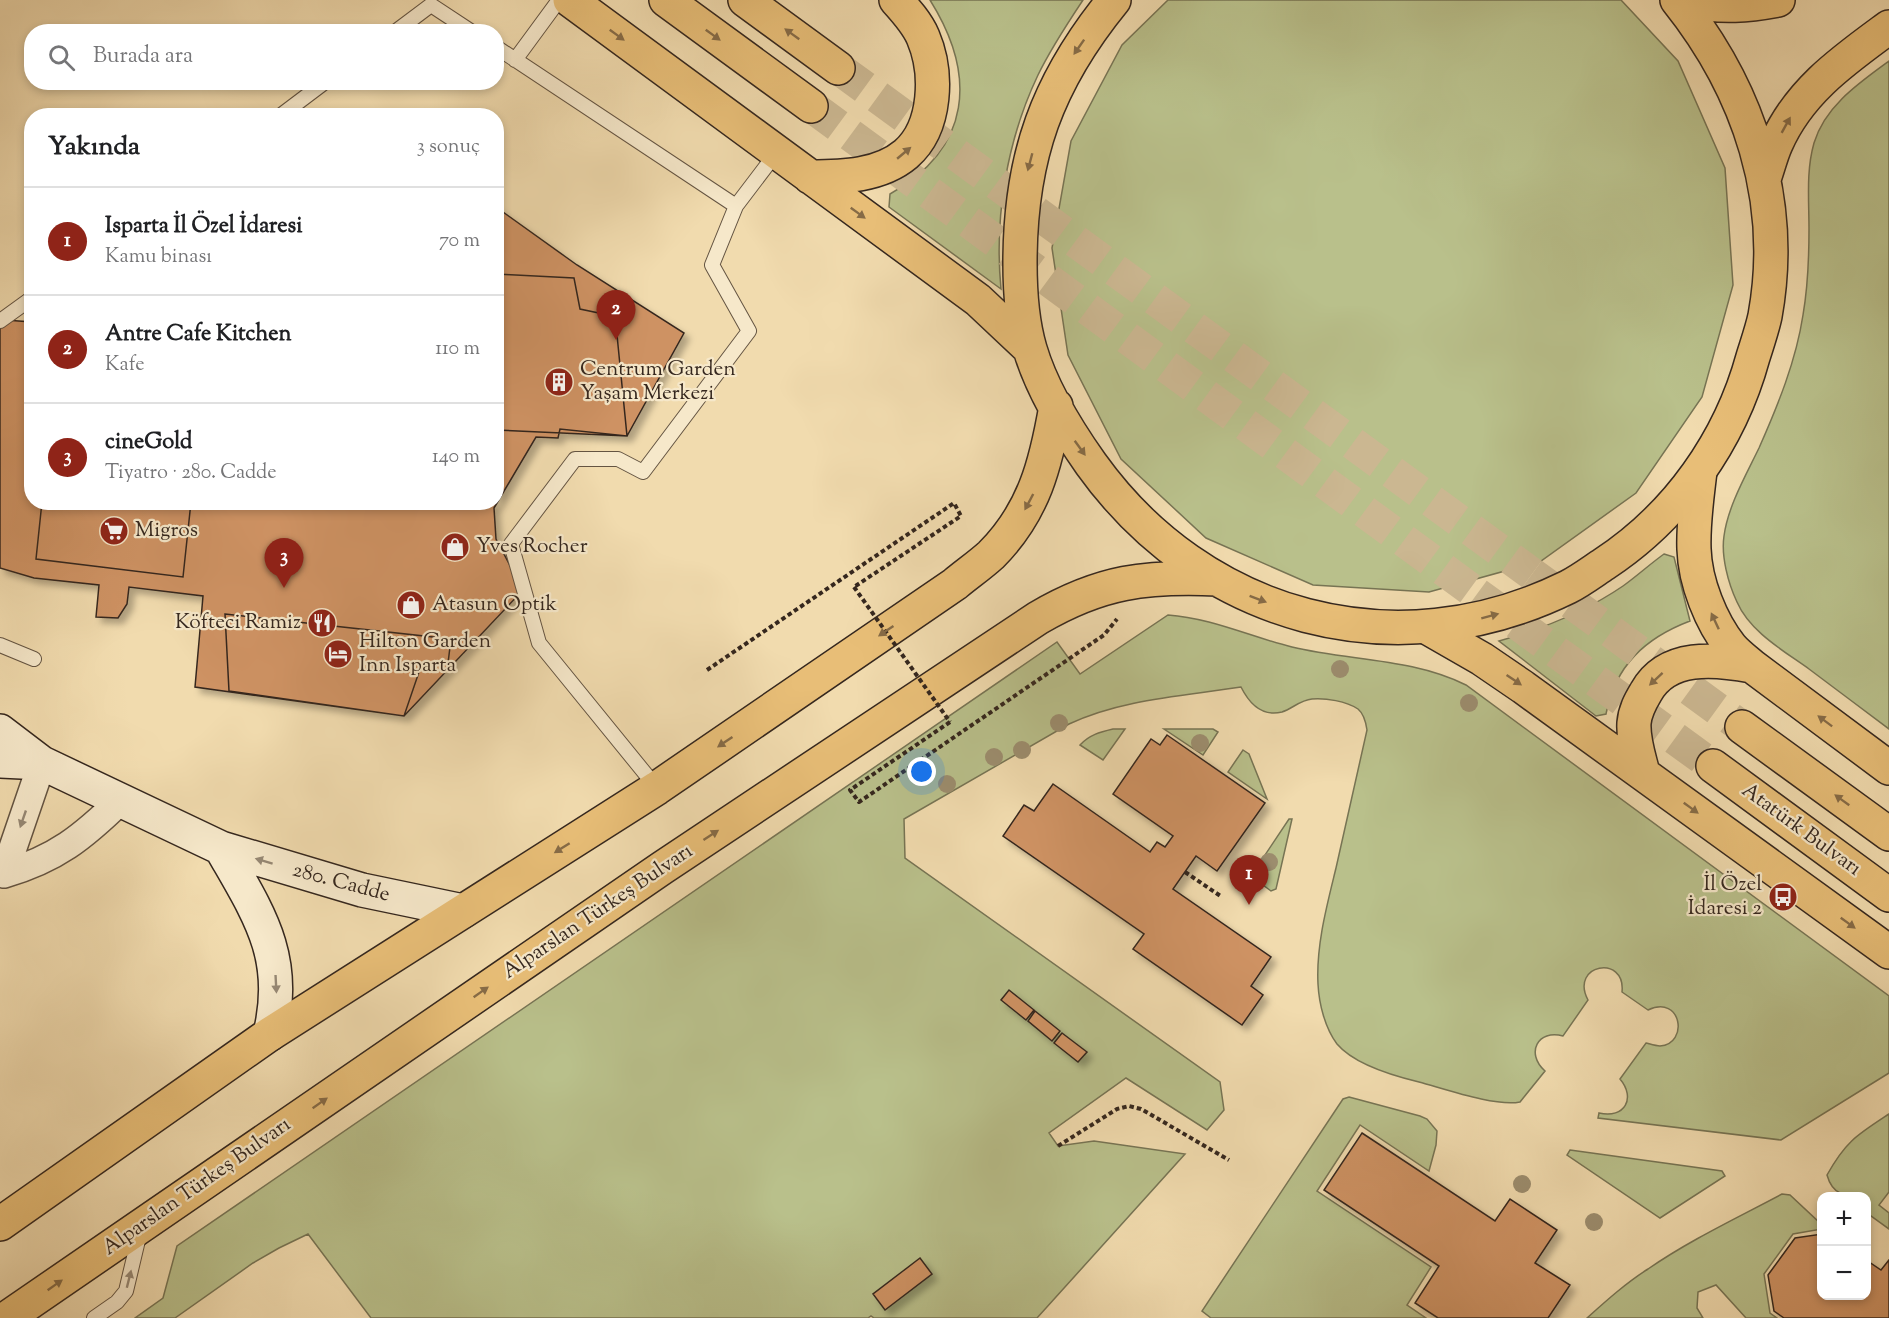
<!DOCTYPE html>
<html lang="tr">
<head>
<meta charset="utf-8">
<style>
  body { margin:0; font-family:"Sorts Mill Goudy",serif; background:#f2f2f2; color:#202124 }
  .controls { position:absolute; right:18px; bottom:18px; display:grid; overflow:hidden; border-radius:12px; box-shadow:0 3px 9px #0003 }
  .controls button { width:54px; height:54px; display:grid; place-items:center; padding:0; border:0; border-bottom:2px solid #e0e0e0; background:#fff; color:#202124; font:30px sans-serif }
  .you { position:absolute; left:922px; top:772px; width:21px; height:21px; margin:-15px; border:4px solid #fff; border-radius:50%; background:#1a73e8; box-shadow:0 0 0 9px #1a73e833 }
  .badge { display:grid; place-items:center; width:39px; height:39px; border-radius:50%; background:#8f2418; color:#fff; font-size:20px; font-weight:700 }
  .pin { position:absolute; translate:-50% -50px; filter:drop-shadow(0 2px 3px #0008) }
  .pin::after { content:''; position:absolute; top:32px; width:21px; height:18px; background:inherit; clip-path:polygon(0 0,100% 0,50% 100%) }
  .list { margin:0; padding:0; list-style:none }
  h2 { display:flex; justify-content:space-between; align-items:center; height:78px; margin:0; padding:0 24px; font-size:26px }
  h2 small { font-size:20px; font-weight:400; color:#757577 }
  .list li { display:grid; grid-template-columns:39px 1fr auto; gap:18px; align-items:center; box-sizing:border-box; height:108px; padding:0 24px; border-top:2px solid #e0e0e0 }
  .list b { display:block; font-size:22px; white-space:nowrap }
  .list p { margin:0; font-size:20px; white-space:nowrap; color:#757577 }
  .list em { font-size:20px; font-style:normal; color:#757577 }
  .icon { flex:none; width:33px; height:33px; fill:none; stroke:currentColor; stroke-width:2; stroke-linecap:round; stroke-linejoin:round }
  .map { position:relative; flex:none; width:1889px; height:1318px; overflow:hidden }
  .search { position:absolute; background:#fff; box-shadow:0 3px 9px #0003; left:24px; top:24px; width:480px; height:66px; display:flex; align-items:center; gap:15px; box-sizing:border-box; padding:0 21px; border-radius:24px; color:#757577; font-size:22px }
  .panel { position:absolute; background:#fff; box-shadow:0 3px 9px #0003; left:24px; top:108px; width:480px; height:402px; border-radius:24px }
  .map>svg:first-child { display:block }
  .green { fill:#b9c08b; stroke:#777454; stroke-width:1.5 }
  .building { fill:#ce9264; stroke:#35271e; stroke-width:1.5; filter:url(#shadow) }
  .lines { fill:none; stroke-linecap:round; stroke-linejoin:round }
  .primary-tunnel { stroke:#cbb791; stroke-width:33; stroke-dasharray:33 16; stroke-linecap:butt }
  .highway-tunnel { stroke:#cbb791; stroke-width:33; stroke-dasharray:33 16; stroke-linecap:butt }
  .lane-casing { stroke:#645442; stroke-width:16 }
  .street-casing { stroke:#645442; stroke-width:30 }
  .secondary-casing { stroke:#35271e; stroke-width:36 }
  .primary-casing { stroke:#35271e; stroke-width:36 }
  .highway-casing { stroke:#35271e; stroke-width:36 }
  .path { stroke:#35271e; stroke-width:4; stroke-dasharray:4.5 3; stroke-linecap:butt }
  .lane { stroke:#f6e8ca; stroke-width:14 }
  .street { stroke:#f6e8ca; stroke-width:27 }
  .secondary { stroke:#f6e8ca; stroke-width:33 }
  .primary { stroke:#e8be77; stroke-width:33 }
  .highway { stroke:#e8be77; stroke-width:33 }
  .path-bridge { stroke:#35271e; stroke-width:4; stroke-dasharray:4.5 3; stroke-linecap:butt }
  .tree { fill:#9c8d6e }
  .oneway { fill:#866b46 }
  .oneway2 { fill:#968874 }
  .labels { text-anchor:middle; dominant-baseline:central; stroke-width:4.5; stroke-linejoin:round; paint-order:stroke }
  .poi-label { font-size:21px; fill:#35271e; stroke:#f6e8ca; text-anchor:start }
  .street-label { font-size:21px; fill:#35271e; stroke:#f6e8ca }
</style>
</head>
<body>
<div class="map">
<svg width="1889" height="1318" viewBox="0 0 1889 1318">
  <defs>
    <filter id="shadow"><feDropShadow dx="5.5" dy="5.5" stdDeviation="3" flood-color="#0004"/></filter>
  </defs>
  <rect width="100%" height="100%" fill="#f1dbae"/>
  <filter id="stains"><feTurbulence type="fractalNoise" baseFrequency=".00333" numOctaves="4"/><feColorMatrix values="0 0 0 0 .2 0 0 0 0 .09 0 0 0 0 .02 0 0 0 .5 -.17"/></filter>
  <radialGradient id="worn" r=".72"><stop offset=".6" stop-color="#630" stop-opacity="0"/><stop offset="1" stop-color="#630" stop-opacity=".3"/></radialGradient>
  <path class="green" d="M930 0H1083C1067 24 1051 48 1038 75 1007 140 994 217 1001 289L889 207 890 194C972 148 977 75 930 0Z
    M1168 0H1621L1678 61 1725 168 1733 285 1702 397 1636 493 1541 561 1429 592 1313 585 1206 538 1121 459 1068 355 1052 248 1071 141 1122 45Z
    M1889 61V729C1862 709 1836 689 1809 669 1784 651 1750 632 1737 602 1728 583 1721 556 1724 536 1728 506 1746 475 1759 448 1778 405 1796 361 1803 315 1808 286 1809 257 1809 229 1809 200 1806 171 1814 143 1825 106 1859 83 1889 61Z
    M1664 554 1674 557 1690 621C1645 638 1615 666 1606 714L1596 716 1499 641C1542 629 1585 612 1623 586 1637 576 1650 564 1664 554Z
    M1168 615C1211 618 1251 637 1292 647 1350 661 1412 658 1466 685L1889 996V1073L1781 1140 1598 1118 1599 1113C1625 1119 1636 1098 1620 1079L1646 1043C1650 1044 1656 1046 1660 1046 1689 1044 1682 994 1648 1010L1622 992C1626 954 1569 964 1588 1000L1563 1036C1538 1029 1525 1053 1545 1071L1520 1102C1496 1107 1445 1089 1419 1082 1394 1076 1354 1064 1337 1044 1325 1028 1319 1004 1318 984 1316 945 1327 905 1336 868 1346 822 1357 776 1367 730 1366 723 1364 714 1358 709 1346 701 1326 698 1312 699 1300 700 1292 709 1282 712 1262 717 1249 703 1241 687 1184 696 1122 699 1069 724L904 819 905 858 1220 1082 1224 1110 1207 1130 1126 1078 1049 1133 1058 1146 1094 1141 1185 1154 1037 1318H874L871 1316 868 1318H371L308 1234 279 1248 253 1263 175 1318H135L163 1298 177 1246 1057 642 1080 674Z
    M1113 729H1125L1103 760 1080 745C1089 735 1100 732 1113 729Z
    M1164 729H1213L1218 732 1203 755Z
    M1243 750 1249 754 1267 799 1228 772Z
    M1289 819H1292L1276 889 1271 891 1251 876Z
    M1349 1097 1420 1116 1427 1119 1437 1131 1436 1145 1429 1171 1360 1125 1317 1191 1431 1267 1407 1305 1426 1318H1211L1202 1311 1343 1099Z
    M1889 1114V1192L1879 1205 1889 1213V1229L1867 1213 1866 1196C1847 1196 1833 1197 1827 1175 1846 1141 1857 1135 1889 1114Z
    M1570 1150 1722 1171 1725 1176 1660 1218 1567 1155Z
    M1782 1194 1790 1195 1821 1224 1822 1229 1793 1234 1764 1274 1770 1313 1777 1318H1746L1716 1285 1698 1292 1697 1308 1703 1318H1587C1607 1300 1626 1283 1648 1269 1690 1240 1737 1218 1782 1194Z"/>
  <path class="building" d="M496 207 577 265 684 333 627 436 560 429 558 438 536 437 494 508 496 539 523 590 404 716 195 687 203 596 129 587 127 604 118 618 96 617 99 585 34 578 0 568V325L5 320 32 322V502H496Z
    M496 274 574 278 580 309 618 317 617 335 627 436 496 430Z
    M42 502H191L183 577 36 559Z
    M225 614 451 639 447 671 420 669 404 716 229 691Z
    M1167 735 1265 803 1217 871 1196 856 1173 889 1271 957 1251 986 1263 995 1242 1025 1133 949 1144 934 1003 836 1024 805 1034 811 1053 784 1150 852 1157 842 1165 847 1173 836 1113 794 1151 739 1160 745Z
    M1009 990 1034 1010 1026 1020 1001 1000Z
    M1035 1011 1060 1031 1052 1041 1028 1021Z
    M1062 1033 1087 1052 1078 1062 1054 1043Z
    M1362 1133 1495 1221 1510 1199 1557 1230 1535 1263 1570 1285 1548 1318H1438L1415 1303 1439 1266 1324 1190Z
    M1822 1234V1296H1866V1260L1881 1270 1889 1260V1318H1784L1774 1311 1768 1275 1795 1238Z
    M920 1258 932 1274 885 1310 873 1294Z"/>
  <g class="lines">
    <path class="primary-tunnel" d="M1532 574 1742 727
      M1477 594 1713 766"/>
    <path class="highway-tunnel" d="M838 68 1532 574
      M811 106 1477 594"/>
    <g class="lane-casing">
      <path id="lane" d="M395 32 431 5 472 32
        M496 47 736 206
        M515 60 559 0
        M280 116 325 82
        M0 321 32 298
        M0 645 34 659
        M657 788 539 643 511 544 575 459H618L643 472 749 331 712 265 736 206 777 152
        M94 1318 117 1302 126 1291 140 1232"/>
    </g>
    <g class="street-casing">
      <path id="street" d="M42 763 4 874C56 859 83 837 121 800"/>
    </g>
    <g class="secondary-casing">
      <path id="secondary" d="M0 731 42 763 0 761
        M42 763 221 848
        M270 1034C289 956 258 913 221 848L362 890 463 911"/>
    </g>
    <g class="primary-casing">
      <path id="primary" d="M1700 471C1697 497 1693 523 1694 549 1695 582 1711 622 1731 647 1737 654 1745 660 1752 666L1889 768
        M1428 628 1482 659 1523 687 1889 952
        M1742 727 1889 834
        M1713 766 1889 895
        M1643 773C1639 757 1633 740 1634 723 1635 711 1640 702 1646 692 1667 654 1715 659 1752 666"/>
    </g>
    <g class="highway-casing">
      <path id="highway" d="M570 0 978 300 1030 349
        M666 0 811 106
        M745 0 838 68
        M1114 0C1047 82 1020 157 1020 263 1020 291 1022 322 1030 349 1042 390 1067 430 1091 464 1202 619 1395 672 1568 587 1580 581 1592 572 1604 564 1677 516 1730 441 1753 357 1757 344 1762 330 1765 316 1786 200 1749 90 1677 0
        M1692 0C1719 9 1751 5 1778 0
        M810 177C843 177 880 176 906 154 937 127 938 72 923 37 917 23 906 11 896 0
        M1764 179C1768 168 1771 155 1776 144 1799 91 1844 60 1889 27
        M0 1224 270 1034 657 788 955 584C967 574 980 565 991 555 1034 512 1046 464 1056 406
        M7 1318 662 868 1038 618C1101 581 1146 576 1217 579"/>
    </g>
    <path class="path" d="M707 670 954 503 961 516 854 587
      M950 722 850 790 859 802 1104 635 1117 619
      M1185 872 1222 897
      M1058 1146 1117 1109 1129 1106 1141 1109 1229 1160"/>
    <use href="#lane" class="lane"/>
    <use href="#street" class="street"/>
    <use href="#secondary" class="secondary"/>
    <use href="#primary" class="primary"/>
    <use href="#highway" class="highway"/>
    <path class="path-bridge" d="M854 587 950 722"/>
  </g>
  <g class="tree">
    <circle cx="1340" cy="669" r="9"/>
    <circle cx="1469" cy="703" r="9"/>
    <circle cx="1059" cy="723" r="9"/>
    <circle cx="1200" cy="743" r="9"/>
    <circle cx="1022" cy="750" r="9"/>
    <circle cx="994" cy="757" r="9"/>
    <circle cx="947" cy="784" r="9"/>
    <circle cx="1269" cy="862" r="9"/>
    <circle cx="1522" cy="1184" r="9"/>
    <circle cx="1594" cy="1222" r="9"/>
  </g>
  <defs><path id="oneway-solid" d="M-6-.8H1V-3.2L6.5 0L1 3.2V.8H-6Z" transform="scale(1.5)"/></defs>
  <g class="oneway">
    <use href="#oneway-solid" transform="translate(792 34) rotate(-144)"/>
    <use href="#oneway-solid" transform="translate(617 35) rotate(36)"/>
    <use href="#oneway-solid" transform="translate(713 35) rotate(36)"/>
    <use href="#oneway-solid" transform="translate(1079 47) rotate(125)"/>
    <use href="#oneway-solid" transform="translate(1786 125) rotate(-61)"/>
    <use href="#oneway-solid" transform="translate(904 153) rotate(-40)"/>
    <use href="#oneway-solid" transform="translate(1030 162) rotate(105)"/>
    <use href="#oneway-solid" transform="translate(858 213) rotate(36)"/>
    <use href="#oneway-solid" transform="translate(1080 448) rotate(54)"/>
    <use href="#oneway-solid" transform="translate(1029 502) rotate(118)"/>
    <use href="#oneway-solid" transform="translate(1258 599) rotate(21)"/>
    <use href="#oneway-solid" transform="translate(1490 616) rotate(-15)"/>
    <use href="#oneway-solid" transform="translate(1715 621) rotate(-115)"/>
    <use href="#oneway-solid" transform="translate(886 631) rotate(146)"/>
    <use href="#oneway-solid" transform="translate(1656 679) rotate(137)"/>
    <use href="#oneway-solid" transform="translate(1514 680) rotate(34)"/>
    <use href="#oneway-solid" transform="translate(1825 721) rotate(-143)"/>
    <use href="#oneway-solid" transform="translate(725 742) rotate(146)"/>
    <use href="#oneway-solid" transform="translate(1842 800) rotate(-144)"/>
    <use href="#oneway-solid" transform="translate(1691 808) rotate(36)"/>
    <use href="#oneway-solid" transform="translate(711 835) rotate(-33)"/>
    <use href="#oneway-solid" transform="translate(562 848) rotate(148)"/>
    <use href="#oneway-solid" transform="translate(1848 923) rotate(36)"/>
    <use href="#oneway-solid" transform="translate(481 992) rotate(-35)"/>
    <use href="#oneway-solid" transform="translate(320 1103) rotate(-35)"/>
    <use href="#oneway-solid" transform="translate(55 1285) rotate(-35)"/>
  </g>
  <g class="oneway2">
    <use href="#oneway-solid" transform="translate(23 819) rotate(109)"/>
    <use href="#oneway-solid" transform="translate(264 861) rotate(-163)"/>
    <use href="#oneway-solid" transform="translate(276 984) rotate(87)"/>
    <use href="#oneway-solid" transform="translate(129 1279) rotate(-76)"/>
  </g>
  <defs>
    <g id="building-disc" transform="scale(1.5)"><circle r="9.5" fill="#8f2418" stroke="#f6e8ca"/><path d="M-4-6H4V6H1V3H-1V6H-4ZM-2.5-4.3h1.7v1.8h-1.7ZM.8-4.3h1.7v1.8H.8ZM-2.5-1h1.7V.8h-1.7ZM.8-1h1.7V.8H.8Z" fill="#fff"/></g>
    <g id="supermarket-disc" transform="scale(1.5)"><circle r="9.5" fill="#8f2418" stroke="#f6e8ca"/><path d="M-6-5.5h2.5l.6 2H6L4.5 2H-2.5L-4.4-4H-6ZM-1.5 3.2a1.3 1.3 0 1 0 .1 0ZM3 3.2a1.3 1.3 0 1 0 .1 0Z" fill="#fff"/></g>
    <g id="shop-disc" transform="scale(1.5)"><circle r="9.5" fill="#8f2418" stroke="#f6e8ca"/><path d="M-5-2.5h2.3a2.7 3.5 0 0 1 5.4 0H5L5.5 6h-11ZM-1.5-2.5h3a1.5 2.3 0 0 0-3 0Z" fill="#fff"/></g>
    <g id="restaurant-disc" transform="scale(1.5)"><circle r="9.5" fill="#8f2418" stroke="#f6e8ca"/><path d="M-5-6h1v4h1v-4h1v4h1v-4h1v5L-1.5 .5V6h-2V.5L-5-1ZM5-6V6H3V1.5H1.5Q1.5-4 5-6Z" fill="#fff"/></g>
    <g id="hotel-disc" transform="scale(1.5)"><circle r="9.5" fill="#8f2418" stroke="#f6e8ca"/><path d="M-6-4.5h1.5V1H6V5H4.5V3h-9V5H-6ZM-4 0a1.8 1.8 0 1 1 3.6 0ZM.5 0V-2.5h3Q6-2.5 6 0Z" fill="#fff"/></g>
    <g id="bus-disc" transform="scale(1.5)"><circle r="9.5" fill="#8f2418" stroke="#f6e8ca"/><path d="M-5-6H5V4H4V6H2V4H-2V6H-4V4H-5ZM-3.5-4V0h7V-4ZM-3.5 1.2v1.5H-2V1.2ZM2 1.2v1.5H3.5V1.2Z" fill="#fff"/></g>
  </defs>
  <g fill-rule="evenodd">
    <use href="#building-disc" x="559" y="382"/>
    <use href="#supermarket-disc" x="114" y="531"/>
    <use href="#shop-disc" x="455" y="547"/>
    <use href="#shop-disc" x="411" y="605"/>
    <use href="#restaurant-disc" x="322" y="623"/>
    <use href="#hotel-disc" x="338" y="654"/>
    <use href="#bus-disc" x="1783" y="897"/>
  </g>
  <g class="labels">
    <g class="poi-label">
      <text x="580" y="370">Centrum Garden<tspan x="580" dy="24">Yaşam Merkezi</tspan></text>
      <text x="135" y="531">Migros</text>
      <text x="476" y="547">Yves Rocher</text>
      <text x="432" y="605">Atasun Optik</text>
      <text x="301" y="623" text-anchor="end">Köfteci Ramiz</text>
      <text x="359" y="642">Hilton Garden<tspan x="359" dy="24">Inn Isparta</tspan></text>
      <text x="1762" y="885" text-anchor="end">İl Özel<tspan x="1762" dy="24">İdaresi 2</tspan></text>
    </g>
    <g class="street-label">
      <text transform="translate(1801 830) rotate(36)">Atatürk Bulvarı</text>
      <text transform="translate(341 883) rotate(15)">280. Cadde</text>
      <text transform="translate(598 912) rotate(-34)">Alparslan Türkeş Bulvarı</text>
      <text transform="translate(197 1187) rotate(-35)">Alparslan Türkeş Bulvarı</text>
    </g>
  </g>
  <rect width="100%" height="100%" filter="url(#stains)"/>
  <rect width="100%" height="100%" fill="url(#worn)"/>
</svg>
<div class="controls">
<button>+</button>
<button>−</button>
</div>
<div class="you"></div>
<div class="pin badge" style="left:1249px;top:905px">1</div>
<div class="pin badge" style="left:616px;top:340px">2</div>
<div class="pin badge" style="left:284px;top:588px">3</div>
<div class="search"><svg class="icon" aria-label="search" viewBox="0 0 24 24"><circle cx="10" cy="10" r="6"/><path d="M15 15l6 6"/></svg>Burada ara</div>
<section class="panel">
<h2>Yakında<small>3 sonuç</small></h2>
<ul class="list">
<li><span class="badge">1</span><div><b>Isparta İl Özel İdaresi</b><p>Kamu binası</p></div><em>70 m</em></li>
<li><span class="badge">2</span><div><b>Antre Cafe Kitchen</b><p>Kafe</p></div><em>110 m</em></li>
<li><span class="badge">3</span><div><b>cineGold</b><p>Tiyatro · 280. Cadde</p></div><em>140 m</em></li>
</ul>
</section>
</div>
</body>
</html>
